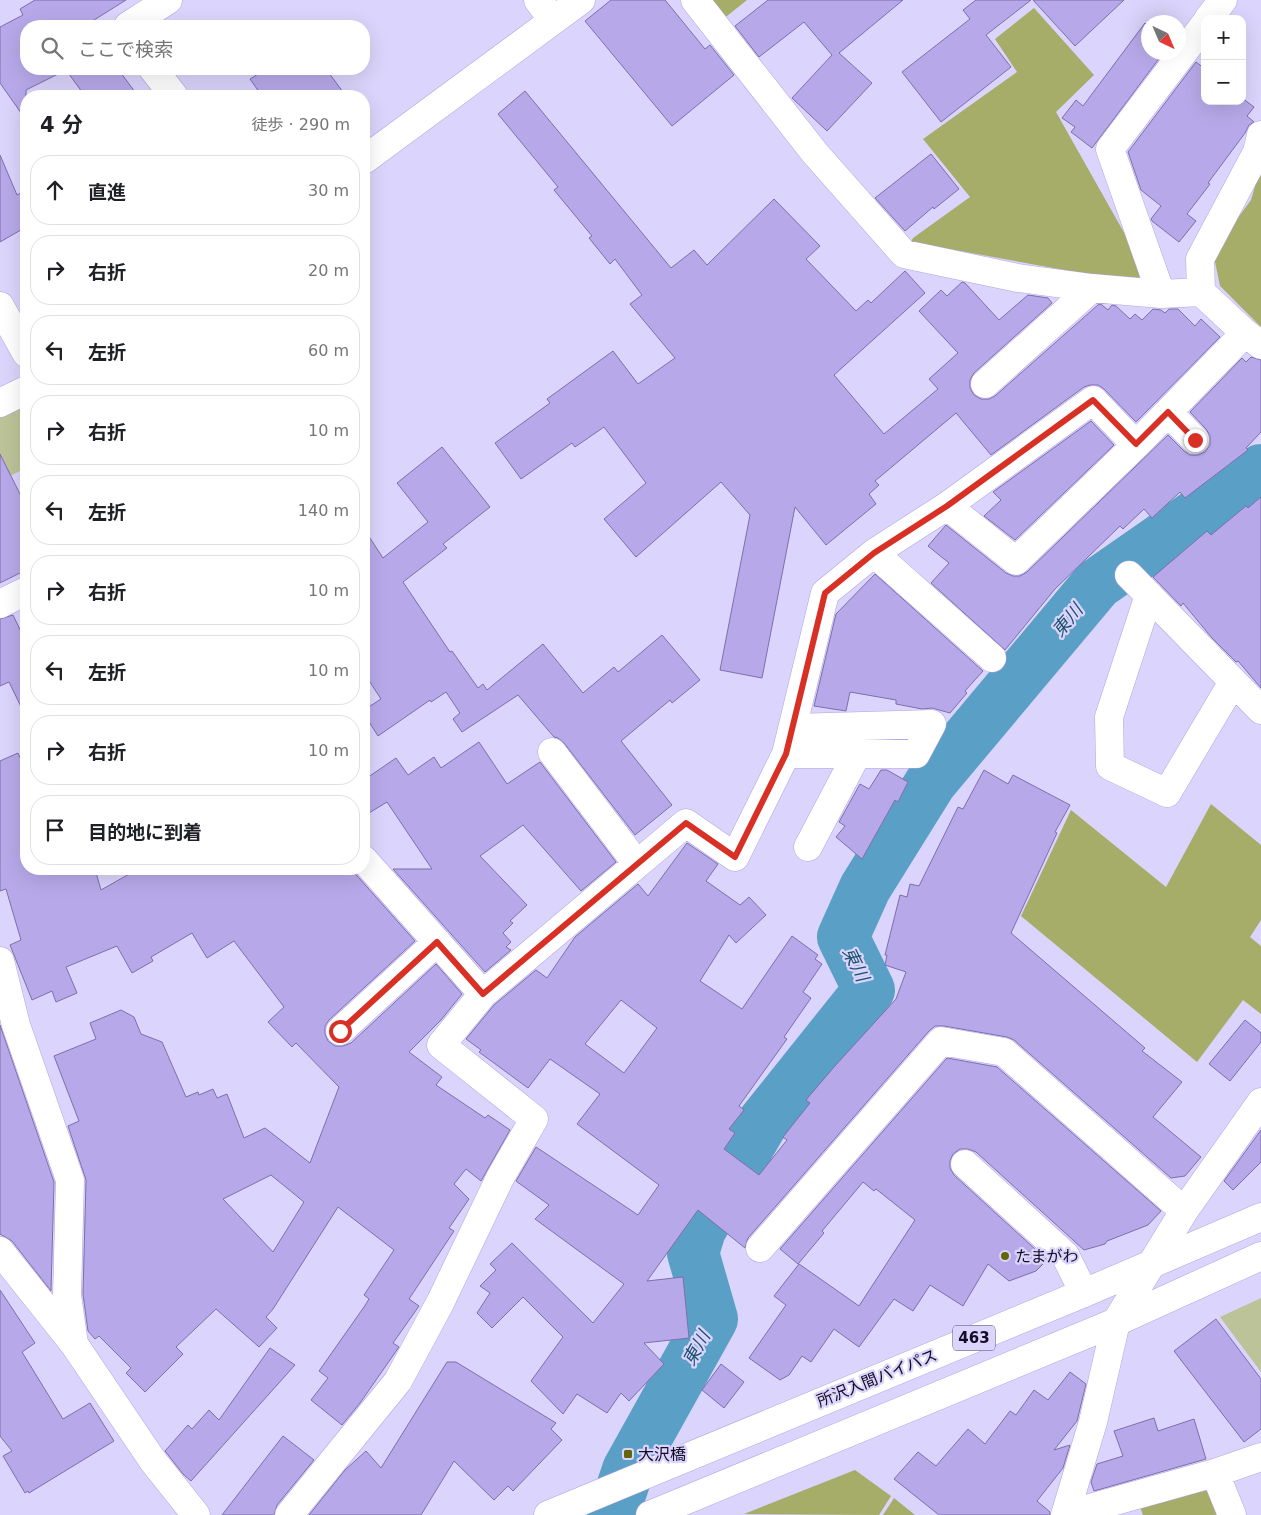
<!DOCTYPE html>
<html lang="ja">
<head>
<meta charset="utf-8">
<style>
  body { margin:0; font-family:"DejaVu Sans","Noto Sans JP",sans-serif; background:#f2f2f2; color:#202124 }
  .controls { position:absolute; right:15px; top:15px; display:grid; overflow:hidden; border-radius:10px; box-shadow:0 5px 20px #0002 }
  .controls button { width:45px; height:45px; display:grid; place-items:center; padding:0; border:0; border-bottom:1px solid #e0e0e0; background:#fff; color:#202124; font:25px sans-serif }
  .compass { position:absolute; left:1141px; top:15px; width:45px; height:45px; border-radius:50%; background:#fff; box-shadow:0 5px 20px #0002; rotate:136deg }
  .stop { position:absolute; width:15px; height:15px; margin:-11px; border:4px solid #d93025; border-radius:50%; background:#fff }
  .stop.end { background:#d93025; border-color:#fff; box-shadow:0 1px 5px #0008 }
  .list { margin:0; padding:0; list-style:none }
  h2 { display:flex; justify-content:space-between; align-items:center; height:65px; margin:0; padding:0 20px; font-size:21px }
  h2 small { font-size:16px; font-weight:400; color:#757577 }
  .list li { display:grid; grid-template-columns:32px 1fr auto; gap:15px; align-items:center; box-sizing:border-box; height:70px; margin:0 10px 10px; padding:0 10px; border:1px solid #e0e0e0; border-radius:20px }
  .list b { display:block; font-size:19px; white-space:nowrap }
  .list em { font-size:16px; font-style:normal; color:#757577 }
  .icon { flex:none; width:28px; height:28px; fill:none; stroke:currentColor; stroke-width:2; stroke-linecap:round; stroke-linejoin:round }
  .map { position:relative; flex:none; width:1261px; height:1515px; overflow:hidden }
  .search { position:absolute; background:#fff; box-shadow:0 5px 20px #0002; left:20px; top:20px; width:350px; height:55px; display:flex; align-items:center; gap:12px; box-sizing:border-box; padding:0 18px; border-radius:20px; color:#757577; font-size:19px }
  .panel { position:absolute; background:#fff; box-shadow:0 5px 20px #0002; left:20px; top:90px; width:350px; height:785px; border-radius:20px }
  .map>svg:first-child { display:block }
  .green { fill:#bdc398 }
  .forest { fill:#a5ad69 }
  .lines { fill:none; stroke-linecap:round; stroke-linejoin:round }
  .river { stroke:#5aa0c6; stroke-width:52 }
  .building { fill:#b7a9e9; stroke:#7d6fab; fill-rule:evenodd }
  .minor-casing { stroke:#b2a4e3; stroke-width:29 }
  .trunk-casing { stroke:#b2a4e3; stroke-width:29 }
  .minor { stroke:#fff; stroke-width:28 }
  .trunk { stroke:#fff; stroke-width:28 }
  .route { stroke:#d93025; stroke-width:6 }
  .poi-dot { fill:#616707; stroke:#dbd4fc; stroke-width:2 }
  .labels { text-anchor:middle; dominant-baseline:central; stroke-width:4.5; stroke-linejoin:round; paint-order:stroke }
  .shield { fill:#dbd4fc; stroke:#4f4864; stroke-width:1 }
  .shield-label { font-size:15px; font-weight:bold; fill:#130c23 }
  .poi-label { font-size:16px; fill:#130c23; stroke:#dbd4fc; text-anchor:start }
  .street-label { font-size:16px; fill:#130c23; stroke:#dbd4fc }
  .water-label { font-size:18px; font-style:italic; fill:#1b526d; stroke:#dbd4fc }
</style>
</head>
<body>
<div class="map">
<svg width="1261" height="1515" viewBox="0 0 1261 1515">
  <rect width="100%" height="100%" fill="#dbd4fc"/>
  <path class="green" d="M26 399V468L0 481V412Z
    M1261 1298V1372L1220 1317Z"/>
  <path class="forest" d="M702 0H747L722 20Z
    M1034 8 1094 75 1056 112 1144 268 1136 283 911 242 913 238 970 197 923 139 1017 72 995 39Z
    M1261 166V327L1220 286 1213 252 1251 200Z
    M1211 804 1261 845V920L1250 937 1261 946V1014L1243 1000 1197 1062 1021 916 1071 810 1166 887Z
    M855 1470 891 1496 879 1515 744 1514Z
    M1212 1487 1221 1515H1143L1140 1507Z
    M894 1498 915 1515H883Z"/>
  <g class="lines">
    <path class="river" d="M613 1515 628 1470 712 1319 693 1253 700 1230 761 1125 869 990 843 937 865 888 931 782 1097 584 1261 470"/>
  </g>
  <path class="building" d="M35 0H126L86 25 87 26H26V69H118L138 96H85L66 70 26 90V120L0 83V27L23 15 20 9Z
    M611 0H665L705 49 710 45 734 75 672 126 585 21Z
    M768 0H903L839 53 872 83 827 131 792 98 832 55 804 22 759 57 735 26Z
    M976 0H1031L986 35 1011 67 941 122 902 72 970 19 963 10Z
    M1033 0H1124L1075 46Z
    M1145 23 1148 26V52H1164L1092 148 1071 132 1075 127 1062 118 1076 100 1083 106Z
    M1196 62 1205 69V101H1242V98L1254 107 1247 116 1254 122 1249 125 1245 133 1208 183 1210 184 1187 214 1196 221 1179 242 1152 221 1151 219 1161 206 1141 190 1128 152Z
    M266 69H326L346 96H262L250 79Z
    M525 91 671 268 694 250 707 265 774 199 820 246 806 259 856 311 868 300 871 303 905 271 925 293 834 375 884 434 938 389 929 379 958 353 919 311 941 290 947 296 962 282 965 283 999 320 1028 295 1048 298 1052 303 974 373 970 380V388L974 395 981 399H989L995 396 1099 304 1102 305 1108 310 1112 305 1116 306 1130 319 1135 314 1142 320 1153 309 1161 310 1165 313 1169 309H1178L1195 326 1201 319 1220 337 1136 422 1104 389 1098 385H1090L1084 387 991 455 956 413 875 481 879 485 869 494 876 504 826 545 795 507 762 678 720 670 750 515 721 482 636 557 604 519 646 483 604 427 575 447 572 443 521 479 495 443 550 403 547 399 613 351 638 384 675 358 630 304 642 295 615 259 610 264 589 238 592 236 554 190 558 187 498 114Z
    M931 154 959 189 934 209 933 207 905 231 875 198Z
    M0 155 17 195 26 190V227L0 242Z
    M1251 357 1261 360V432L1246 448 1248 450 1185 498 1180 492 1152 518 1144 509 1123 529 1120 526 1055 589 1005 650 931 583 949 563 928 546 946 525 1006 573 1013 576H1020L1027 572 1168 435 1184 451 1190 455H1198L1205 452 1210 445V436L1206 429 1190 412 1242 358 1246 362Z
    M1091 421 1114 445 1015 540 984 516 1001 500 993 492Z
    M442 447 490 507 443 544 447 548 403 582 450 652 452 651 478 688 483 684 487 690 543 644 583 693 614 667 618 672 662 635 700 680 672 703 670 700 621 741 672 805 635 835 564 743 558 738 554 737 518 695 462 732 453 719 460 713 446 692 431 702 430 700 378 736 364 714V710L381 699 364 673V529L383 558 428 522 397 483Z
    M0 454 26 506V570L0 583Z
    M1261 497V688L1238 661 1236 662 1212 638 1183 603 1181 606 1153 577 1207 531 1211 535 1246 506 1248 508Z
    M875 574 983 671 965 691 967 693 950 713 932 708 922 709 896 704V700L850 692 846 711 814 706 836 614Z
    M13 615 26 642V717L9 682 0 686V619Z
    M479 742 507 784 540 762 616 862 581 891 523 825 480 856 527 905 510 921 513 923 503 933 511 942 506 947 511 950 485 972 393 869H432L387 802 364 816V780L396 758 408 775 434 757 441 768Z
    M18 753 26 771V869H95L101 890 138 869H351L415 941 329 1020 325 1026V1034L328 1041 335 1046H343L351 1043 436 964 462 994 441 1020 409 1052 442 1077 436 1085 485 1118 488 1115 510 1130 481 1181 466 1169 454 1184 469 1199 449 1228 454 1231 409 1299 419 1306 393 1343 399 1347 360 1403 342 1425 311 1400 328 1378 319 1371 364 1307 369 1299 364 1295 394 1250 338 1207 273 1309 266 1317 277 1328 259 1347 216 1309 176 1347 183 1354 145 1392 126 1373 131 1368 99 1336 95 1339 88 1331 83 1294 86 1180 68 1126 79 1121 54 1056 96 1039 90 1023 121 1010 134 1017 141 1034 162 1042 186 1097 198 1092 199 1095 213 1089 217 1098 227 1094 244 1138 265 1128 310 1163 339 1087 296 1043 292 1047 268 1022 284 1007 234 941 207 958 192 933 151 957 153 961 132 973 117 946 66 967 77 993 56 1002 52 991 32 1000 10 945 21 940 6 889 0 891V761ZM271 1175 304 1202 273 1252 223 1199Z
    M881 770H887L908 782 898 802 895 800 862 859 836 837 845 826 839 822 860 784 869 789Z
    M984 770 1008 784 1013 775 1070 805 1055 832 1057 833 1011 933 1145 1048 1142 1051 1182 1082 1153 1117 1201 1157 1185 1176 1171 1178 1014 1040 1007 1037 944 1026H935L929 1031 748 1238 745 1248 698 1210 647 1281 683 1277 689 1338 644 1343 664 1364 629 1401 621 1393 607 1413 577 1394 563 1414 531 1381 563 1337 523 1297 492 1328 477 1313 490 1293 480 1286 496 1270 490 1264 512 1243 593 1323 624 1284 535 1219 549 1205 516 1181 536 1147 638 1215 659 1185 577 1124 600 1094 550 1059 528 1088 479 1052 481 1050 466 1039 494 1005 536 970 547 978 575 937 638 884 648 896 687 843 718 864 706 881 740 905 749 897 766 915 736 943 729 935 700 981 742 1009 792 936 818 955 815 959 822 964 803 992 811 998 784 1037 787 1039 739 1106 744 1110 729 1129 735 1133 724 1149 759 1175 787 1140 783 1137 810 1103 806 1100 834 1067 896 999 906 972 885 965 887 955H885L900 895 907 897 910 884 919 886 958 807 963 809ZM621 1000 657 1028 624 1073 585 1044Z
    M1245 1020 1261 1033V1042L1230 1081 1209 1064Z
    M0 1025 54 1182 51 1291 12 1241 0 1234Z
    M947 1058 997 1067 1161 1211 1148 1225 1107 1241 1105 1244 1084 1250 976 1152 968 1149H960L953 1154 950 1161V1168L954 1175 1047 1260 1036 1271 1009 1281 988 1264 963 1306 930 1285 913 1311 894 1299 859 1347 834 1329 811 1362 802 1356 789 1375 780 1380 749 1358 786 1305 774 1296 799 1264 859 1306 915 1220 876 1189 874 1191 863 1182 822 1231 824 1233 798 1264 780 1249Z
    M1261 1130V1162L1233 1190 1224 1181Z
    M0 1290 35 1343 22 1352 63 1419 90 1403 114 1441 29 1493 28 1491 25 1493 3 1456 12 1451 0 1436Z
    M1216 1319 1261 1379V1429L1244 1442 1174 1351Z
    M270 1348 295 1365 191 1481 183 1474 165 1451 188 1425 192 1429 209 1410 219 1420Z
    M447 1362H456L556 1423 551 1429 562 1440 513 1491 508 1486 494 1500 454 1461 421 1515H309L345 1470 366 1451 381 1468Z
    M721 1364 744 1382 724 1408 702 1390Z
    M1070 1372 1086 1384 1077 1421 1054 1450 1070 1445 1063 1468 1037 1501 1050 1512V1515H939L894 1479 918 1452 936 1466 968 1429 985 1444 1010 1411 1016 1415 1034 1390 1048 1400Z
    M1154 1418 1158 1431 1194 1419 1206 1459 1094 1491 1091 1482 1097 1464 1123 1456 1114 1431Z
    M283 1436 314 1460 277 1505 274 1515H222Z"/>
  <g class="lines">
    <g class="minor-casing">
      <path id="minor" d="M538 0 553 20
        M695 0 814 152 904 254 1018 278 1092 288 1161 294 1201 292 1245 333 1261 345
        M1208 19 1223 0
        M128 26 168 0
        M153 69 174 96
        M364 160 581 0
        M1201 292 1200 259 1257 152 1261 135
        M1161 294 1110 149 1205 24
        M0 306 26 353
        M985 384 1092 288
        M0 403 26 390
        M1168 412 1195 440
        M947 506 1016 561 1136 445
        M874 553 992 658
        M1129 575 1261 710
        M1149 595 1109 717 1110 766 1167 793 1233 682
        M0 604 26 591
        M552 752 637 864
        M786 754H916L932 724 793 728
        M808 847 857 754
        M0 961 16 1025 70 1180 67 1295 74 1344
        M483 994 686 823 735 857 786 754 825 593 874 553 947 506 1093 400 1136 445 1245 333
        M340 1031 437 942
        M965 1164 1065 1255 1084 1293
        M760 1248 941 1041 1004 1052 1184 1211
        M0 1251 74 1344 153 1461 196 1515
        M1215 1473 1232 1515
        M289 1515 398 1381 440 1303 500 1178 534 1119 441 1045 483 994 364 860
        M1065 1515 1093 1422 1116 1322 1184 1211 1261 1102
        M1065 1515 1215 1473 1261 1457"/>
    </g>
    <g class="trunk-casing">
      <path id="trunk" d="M548 1515 1084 1293 1261 1217
        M650 1515 1116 1322 1261 1256"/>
    </g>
    <use href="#minor" class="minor"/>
    <use href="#trunk" class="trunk"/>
  </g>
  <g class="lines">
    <path class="route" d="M340 1031 437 942 483 994 686 823 735 857 786 754 825 593 874 553 947 506 1093 400 1136 444 1168 412 1195 440"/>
  </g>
  <g class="poi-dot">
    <circle cx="1005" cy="1256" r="5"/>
    <rect x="623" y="1449" width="10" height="10" rx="2.5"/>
  </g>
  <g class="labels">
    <rect class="shield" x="953" y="1325.5" width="42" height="25" rx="4"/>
    <g class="shield-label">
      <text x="974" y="1338">463</text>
    </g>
    <g class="poi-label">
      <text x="1015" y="1256">たまがわ</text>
      <text x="638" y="1454">大沢橋</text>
    </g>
    <g class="street-label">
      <text transform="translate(877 1378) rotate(-22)">所沢入間バイパス</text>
    </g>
    <g class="water-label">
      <text transform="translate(1067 620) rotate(-50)">東川</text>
      <text transform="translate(856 964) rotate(64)">東川</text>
      <text transform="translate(696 1348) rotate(-61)">東川</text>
    </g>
  </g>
</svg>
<div class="controls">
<button>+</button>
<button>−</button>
</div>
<svg class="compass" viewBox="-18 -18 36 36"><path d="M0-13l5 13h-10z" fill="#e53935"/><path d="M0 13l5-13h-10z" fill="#757577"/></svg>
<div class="stop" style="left:340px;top:1031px"></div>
<div class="stop end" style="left:1195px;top:440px"></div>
<div class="search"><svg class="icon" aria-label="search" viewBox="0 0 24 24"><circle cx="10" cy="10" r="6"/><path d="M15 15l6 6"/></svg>ここで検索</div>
<section class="panel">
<h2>4 分<small>徒歩 · 290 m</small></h2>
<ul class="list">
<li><svg class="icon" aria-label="ahead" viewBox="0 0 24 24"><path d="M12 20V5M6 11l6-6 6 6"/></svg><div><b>直進</b></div><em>30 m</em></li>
<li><svg class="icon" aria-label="right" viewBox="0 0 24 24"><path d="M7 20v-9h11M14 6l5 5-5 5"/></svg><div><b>右折</b></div><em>20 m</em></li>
<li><svg class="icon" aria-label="left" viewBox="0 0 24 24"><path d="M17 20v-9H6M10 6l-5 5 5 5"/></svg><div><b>左折</b></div><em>60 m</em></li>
<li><svg class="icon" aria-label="right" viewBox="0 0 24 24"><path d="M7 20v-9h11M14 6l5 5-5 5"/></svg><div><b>右折</b></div><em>10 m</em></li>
<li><svg class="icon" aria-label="left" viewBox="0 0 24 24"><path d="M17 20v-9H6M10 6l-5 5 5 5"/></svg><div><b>左折</b></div><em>140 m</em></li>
<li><svg class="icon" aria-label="right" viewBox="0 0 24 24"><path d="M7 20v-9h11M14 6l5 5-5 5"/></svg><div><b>右折</b></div><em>10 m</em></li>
<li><svg class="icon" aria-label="left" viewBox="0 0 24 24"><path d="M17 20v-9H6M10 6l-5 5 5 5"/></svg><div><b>左折</b></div><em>10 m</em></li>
<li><svg class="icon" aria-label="right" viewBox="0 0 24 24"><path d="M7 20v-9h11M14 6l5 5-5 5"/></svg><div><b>右折</b></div><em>10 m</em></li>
<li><svg class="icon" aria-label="arrive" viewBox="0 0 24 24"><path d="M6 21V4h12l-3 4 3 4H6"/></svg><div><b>目的地に到着</b></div></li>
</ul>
</section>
</div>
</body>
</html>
